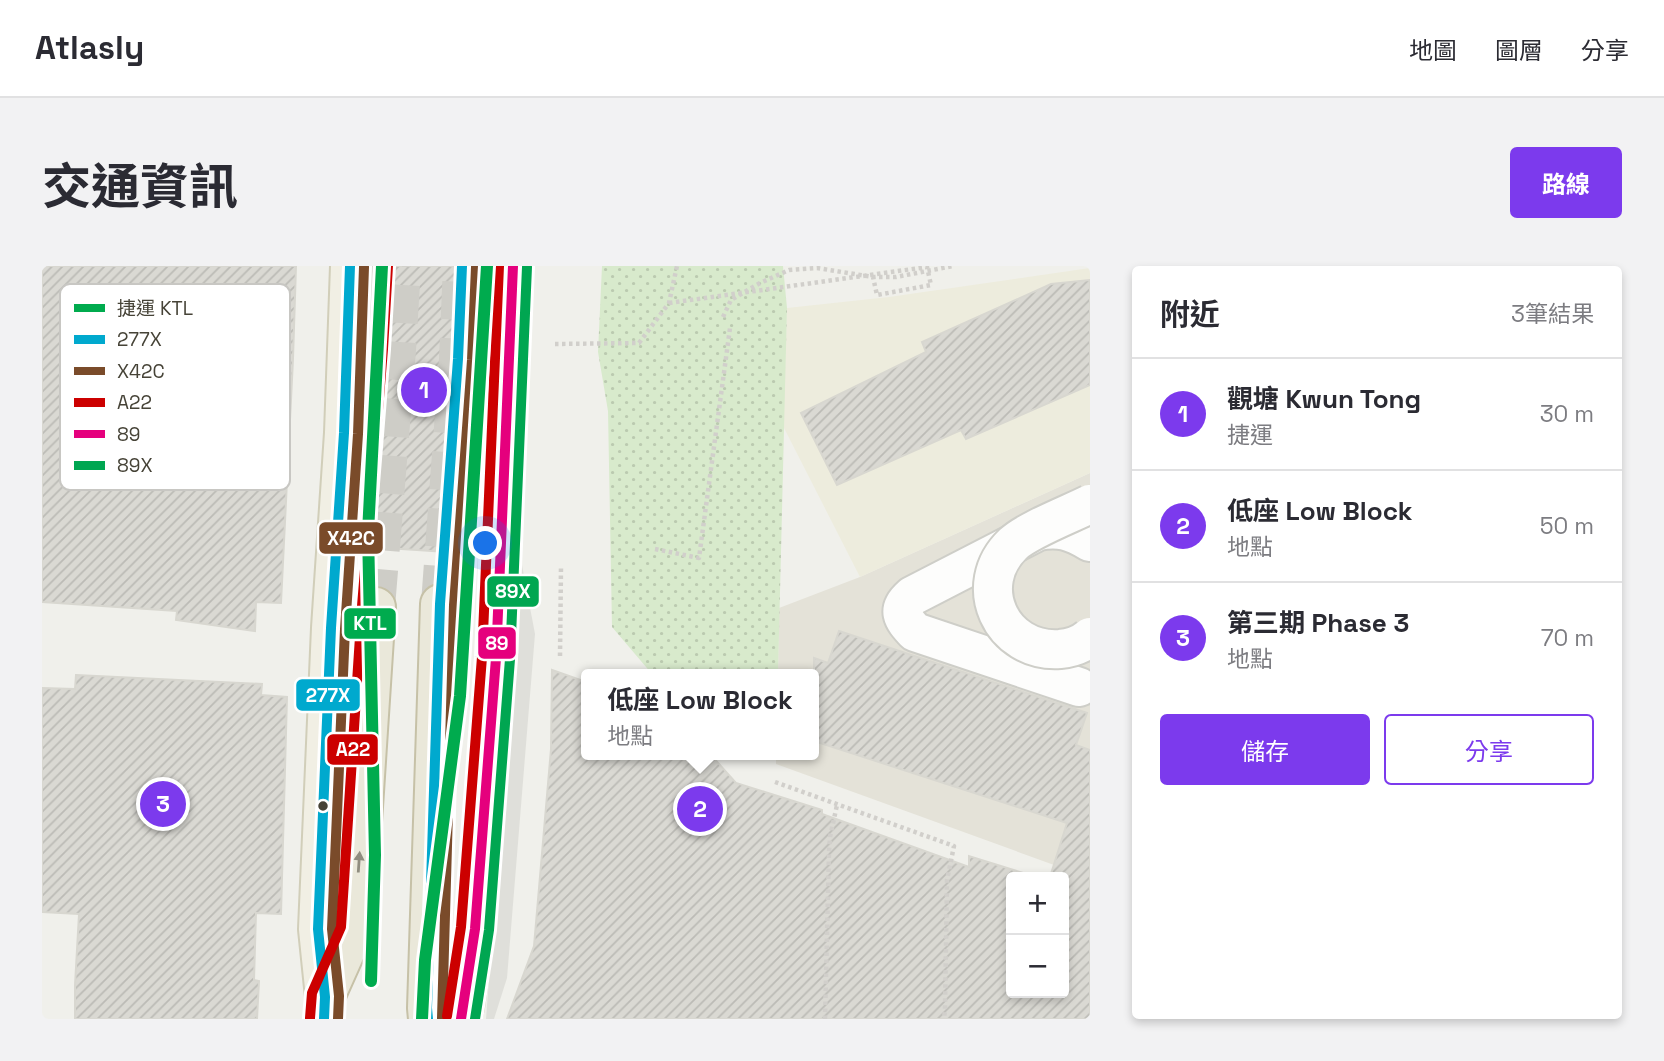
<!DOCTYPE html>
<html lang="zh-TW">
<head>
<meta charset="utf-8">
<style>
  body { margin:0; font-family:"Space Grotesk","Noto Sans TC",sans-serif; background:#f2f2f3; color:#2b2b33 }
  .controls { position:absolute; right:21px; bottom:21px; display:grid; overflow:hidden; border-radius:7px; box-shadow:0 4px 10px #0003 }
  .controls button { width:63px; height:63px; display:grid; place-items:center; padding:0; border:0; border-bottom:2px solid #e1e1e2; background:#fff; color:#2b2b33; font:35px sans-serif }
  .you { position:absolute; left:444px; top:278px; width:24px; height:24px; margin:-18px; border:5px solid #fff; border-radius:50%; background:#1a73e8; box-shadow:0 0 0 10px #1a73e833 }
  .badge { display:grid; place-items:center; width:46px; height:46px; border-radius:50%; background:#7c3aed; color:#fff; font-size:23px; font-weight:700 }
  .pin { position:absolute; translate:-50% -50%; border:4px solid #fff; box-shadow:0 2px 7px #0006 }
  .popup { position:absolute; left:539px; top:403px; width:238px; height:91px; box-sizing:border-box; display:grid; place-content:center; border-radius:7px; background:#fff; filter:drop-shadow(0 2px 5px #0005); font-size:23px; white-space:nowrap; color:#7c7c81 }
  .popup b { font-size:26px; color:#2b2b33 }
  .popup::after { content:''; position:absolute; left:50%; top:100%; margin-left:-14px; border:14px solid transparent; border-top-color:#fff }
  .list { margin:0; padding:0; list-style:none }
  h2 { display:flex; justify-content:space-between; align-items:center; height:91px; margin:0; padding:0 28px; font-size:30px }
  h2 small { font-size:23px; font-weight:400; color:#7c7c81 }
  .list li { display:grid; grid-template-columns:46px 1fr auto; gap:21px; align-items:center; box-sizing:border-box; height:112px; padding:0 28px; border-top:2px solid #e1e1e2 }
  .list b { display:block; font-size:26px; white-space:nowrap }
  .list p { margin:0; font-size:23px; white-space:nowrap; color:#7c7c81 }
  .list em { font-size:23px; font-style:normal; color:#7c7c81 }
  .actions { display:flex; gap:14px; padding:21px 28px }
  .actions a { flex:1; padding:16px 0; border:2px solid #7c3aed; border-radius:7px; text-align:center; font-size:24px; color:#7c3aed }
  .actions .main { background:#7c3aed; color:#fff }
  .map { position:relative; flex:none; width:1048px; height:753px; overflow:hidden; border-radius:7px }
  header { display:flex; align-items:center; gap:42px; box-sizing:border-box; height:98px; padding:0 35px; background:#fff; border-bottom:2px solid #e1e1e2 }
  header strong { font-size:33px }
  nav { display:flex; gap:38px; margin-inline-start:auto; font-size:24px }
  .intro { display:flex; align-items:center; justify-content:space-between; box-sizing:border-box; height:168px; padding:0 42px }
  h1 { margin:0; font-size:49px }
  .button { padding:18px 32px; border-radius:7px; background:#7c3aed; color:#fff; font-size:24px; font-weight:700 }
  main { display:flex; gap:42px; padding:0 42px }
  aside { flex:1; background:#fff; border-radius:7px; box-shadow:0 4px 10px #0003 }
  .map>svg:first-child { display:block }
  .residential { fill:#e4e2d8 }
  .education { fill:#edecdd }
  .garden { fill:url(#garden-dots) }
  .parking { fill:#dfdfda }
  .building { fill:url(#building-hatch); stroke:#d8d7d0; stroke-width:2 }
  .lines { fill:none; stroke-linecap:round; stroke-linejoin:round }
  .highway-tunnel { stroke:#cecdc7; stroke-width:38; stroke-dasharray:38 19; stroke-linecap:butt }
  .minor-casing { stroke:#cecec8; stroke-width:42 }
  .major-casing { stroke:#d1ceb9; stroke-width:42 }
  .highway-casing { stroke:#c6c1a7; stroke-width:42 }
  .path { stroke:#d1cfcb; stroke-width:4.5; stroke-dasharray:3.5 3.5; stroke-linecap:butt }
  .minor { stroke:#fdfdfc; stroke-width:38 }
  .major { stroke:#f1efe4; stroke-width:38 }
  .highway { stroke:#eae8da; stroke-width:38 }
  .minor-bridge-casing { stroke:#cecec8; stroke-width:42; stroke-linecap:butt }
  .path-bridge { stroke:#d1cfcb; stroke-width:4.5; stroke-dasharray:3.5 3.5; stroke-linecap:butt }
  .minor-bridge { stroke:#fdfdfc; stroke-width:38 }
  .bus-1-casing { stroke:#fff; stroke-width:16 }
  .bus-2-casing { stroke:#fff; stroke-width:16 }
  .bus-3-casing { stroke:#fff; stroke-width:16 }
  .bus-4-casing { stroke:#fff; stroke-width:16 }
  .bus-5-casing { stroke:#fff; stroke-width:16 }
  .bus-1 { stroke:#00a9ce; stroke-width:10 }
  .bus-2 { stroke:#7a4b2a; stroke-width:10 }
  .bus-3 { stroke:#c00; stroke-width:10 }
  .bus-4 { stroke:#e5007d; stroke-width:10 }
  .bus-5 { stroke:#00a651; stroke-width:10 }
  .metro-1-casing { stroke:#fff; stroke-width:18 }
  .metro-1 { stroke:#00ab4e; stroke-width:12 }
  .oneway { fill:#908d80 }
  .bus-dot { fill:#464337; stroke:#fff; stroke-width:2.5 }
  .key { fill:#fff; stroke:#c8c7c3; stroke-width:2 }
  .key-label { font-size:19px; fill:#464337 }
  .line-badge { stroke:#fff; stroke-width:2.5 }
  .badge-label { font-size:19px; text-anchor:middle; font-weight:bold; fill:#fff }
</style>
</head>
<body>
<header>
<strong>Atlasly</strong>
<nav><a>地圖</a><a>圖層</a><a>分享</a></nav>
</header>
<div class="intro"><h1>交通資訊</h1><a class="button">路線</a></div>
<main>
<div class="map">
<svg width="1048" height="753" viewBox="0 0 1048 753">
  <defs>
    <pattern id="garden-dots" width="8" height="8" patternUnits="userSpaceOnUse" patternTransform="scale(1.75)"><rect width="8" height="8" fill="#d8eacc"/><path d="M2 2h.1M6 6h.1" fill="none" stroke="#bbcab0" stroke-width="1.8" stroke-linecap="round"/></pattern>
    <pattern id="building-hatch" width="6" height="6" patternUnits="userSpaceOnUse" patternTransform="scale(1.75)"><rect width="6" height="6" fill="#dad9d3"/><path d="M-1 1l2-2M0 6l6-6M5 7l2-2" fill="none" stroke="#bcbbb6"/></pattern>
  </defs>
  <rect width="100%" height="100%" fill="#f0f0eb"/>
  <path class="residential" d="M1048 207V612L734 498V489H772V408H736L737 342 818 311Z"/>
  <path class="education" d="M1048 2V207L818 311 741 160 745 42 847 31Z"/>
  <path class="garden" d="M560 0H741L745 42 736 408H610L570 361 566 145 556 86Z"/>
  <path class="parking" d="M479 294 493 368 465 712 452 753H444Z"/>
  <path class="building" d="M0 0H254L251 93 239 337 214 336 213 365 134 354 135 345 0 336Z
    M330 0H449L438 258 405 255 404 286 345 282 347 252 318 250 324 168Z
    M1048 14V119L924 173 919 164 795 219 759 147 884 86 880 76 1009 18Z
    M797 365 1045 447 1034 479 1048 484V753H465L492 680 509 483 510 404 544 416V489H669L694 517 780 544V548L927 601V590L994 611H969V727H1022V611H1008L1025 557 772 475V392L786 397Z
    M34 409 220 418 219 429 245 431 239 648 214 647 212 714 217 715 215 753H33V719L37 648 0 646V422L33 423Z"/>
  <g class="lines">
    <path class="highway-tunnel" d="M398 338 416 93 420 0
      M334 341 355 84 360 0"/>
    <g class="minor-casing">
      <path id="minor" d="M1037 421 873 366C860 352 854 344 870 330L996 265C1018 261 1029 265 1048 276"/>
    </g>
    <g class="major-casing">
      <path id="major" d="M283 731 276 663 289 362 302 167 308 0
        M419 753 422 741 433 663 454 392 471 0"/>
    </g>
    <g class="highway-casing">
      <path id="highway" d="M282 753 283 731 313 664 334 341
        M386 753 385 742 398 338"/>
    </g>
    <path class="path" d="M627 37 885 1 889 19 835 29 831 11
      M513 78 597 77 627 37 635 0
      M613 283 657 292 688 62
      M518 390 519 301
      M733 516 912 580 905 614 903 743 902 753
      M783 753 787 586 788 571 795 539"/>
    <use href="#minor" class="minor"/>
    <use href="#major" class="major"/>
    <use href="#highway" class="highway"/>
    <g class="minor-bridge-casing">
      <path id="minor-bridge" d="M1048 238C1028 248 986 264 971 278 928 319 959 387 1018 383 1029 382 1040 378 1048 371"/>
    </g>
    <path class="path-bridge" d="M681 51 689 34 718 17 747 4 775 2 831 11H854L911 0"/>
    <use href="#minor-bridge" class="minor-bridge"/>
    <g class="bus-1-casing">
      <path id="bus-1" d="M282 753 283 731 276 663 289 362 302 167 308 0
        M386 753 385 742 398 338 416 93 420 0"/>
    </g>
    <g class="bus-2-casing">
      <path id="bus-2" d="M400 752 412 339 430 94 434 1
        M296 753 297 730 290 663 303 363 316 168 322 1"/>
    </g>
    <g class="bus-3-casing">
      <path id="bus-3" d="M405 750 419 661 440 391 457 0
        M268 752 270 727 299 661 320 340 341 83 346 0"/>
    </g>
    <g class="bus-4-casing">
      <path id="bus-4" d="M419 753 433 663 454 392 471 0"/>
    </g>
    <g class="bus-5-casing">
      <path id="bus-5" d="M433 753 447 664 468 393 485 1"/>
    </g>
    <use href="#bus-1" class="bus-1"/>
    <use href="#bus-2" class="bus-2"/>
    <use href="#bus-3" class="bus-3"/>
    <use href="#bus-4" class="bus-4"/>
    <use href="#bus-5" class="bus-5"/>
    <g class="metro-1-casing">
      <path id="metro-1" d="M329 715 333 589 326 266 340 0
        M380 753 383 694 418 430 445 0"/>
    </g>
    <use href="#metro-1" class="metro-1"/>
  </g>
  <defs><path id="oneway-solid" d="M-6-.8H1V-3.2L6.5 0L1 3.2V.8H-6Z" transform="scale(1.75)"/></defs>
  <use class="oneway" href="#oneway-solid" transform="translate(317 596) rotate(-86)"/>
  <circle class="bus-dot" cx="281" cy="540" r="6"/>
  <rect x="18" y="18" width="230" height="206" rx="10" class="key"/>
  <rect x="32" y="38" width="31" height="8" fill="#00ab4e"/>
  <rect x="32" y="69" width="31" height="9" fill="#00a9ce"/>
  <rect x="32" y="101" width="31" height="8" fill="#7a4b2a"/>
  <rect x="32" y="132" width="31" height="9" fill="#c00"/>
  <rect x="32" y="164" width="31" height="8" fill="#e5007d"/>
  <rect x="32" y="195" width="31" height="9" fill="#00a651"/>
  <g class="key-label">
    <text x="75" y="49">捷運 KTL</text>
    <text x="75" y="80">277X</text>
    <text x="75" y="112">X42C</text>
    <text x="75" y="143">A22</text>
    <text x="75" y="175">89</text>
    <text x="75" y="206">89X</text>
  </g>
  <g class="line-badge">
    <rect x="276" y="255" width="66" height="34" rx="7" fill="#7a4b2a"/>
    <rect x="444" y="309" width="54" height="33" rx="7" fill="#00a651"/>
    <rect x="301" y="341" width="54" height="33" rx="7" fill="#00ab4e"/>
    <rect x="435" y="360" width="40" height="34" rx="7" fill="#e5007d"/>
    <rect x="253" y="412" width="66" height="34" rx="7" fill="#00a9ce"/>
    <rect x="284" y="467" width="53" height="33" rx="7" fill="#c00"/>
  </g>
  <g class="badge-label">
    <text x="309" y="279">X42C</text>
    <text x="471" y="332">89X</text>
    <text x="328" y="364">KTL</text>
    <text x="455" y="384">89</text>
    <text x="286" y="436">277X</text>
    <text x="311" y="490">A22</text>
  </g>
</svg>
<div class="controls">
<button>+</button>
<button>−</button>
</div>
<div class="you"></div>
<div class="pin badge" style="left:382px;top:124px">1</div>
<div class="pin badge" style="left:658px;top:543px">2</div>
<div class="popup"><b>低座 Low Block</b>地點</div>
<div class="pin badge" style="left:121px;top:538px">3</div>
</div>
<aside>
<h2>附近<small>3筆結果</small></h2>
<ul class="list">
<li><span class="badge">1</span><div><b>觀塘 Kwun Tong</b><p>捷運</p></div><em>30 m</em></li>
<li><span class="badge">2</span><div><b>低座 Low Block</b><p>地點</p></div><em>50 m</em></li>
<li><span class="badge">3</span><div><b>第三期 Phase 3</b><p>地點</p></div><em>70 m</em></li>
</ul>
<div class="actions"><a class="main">儲存</a><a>分享</a></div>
</aside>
</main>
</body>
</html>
